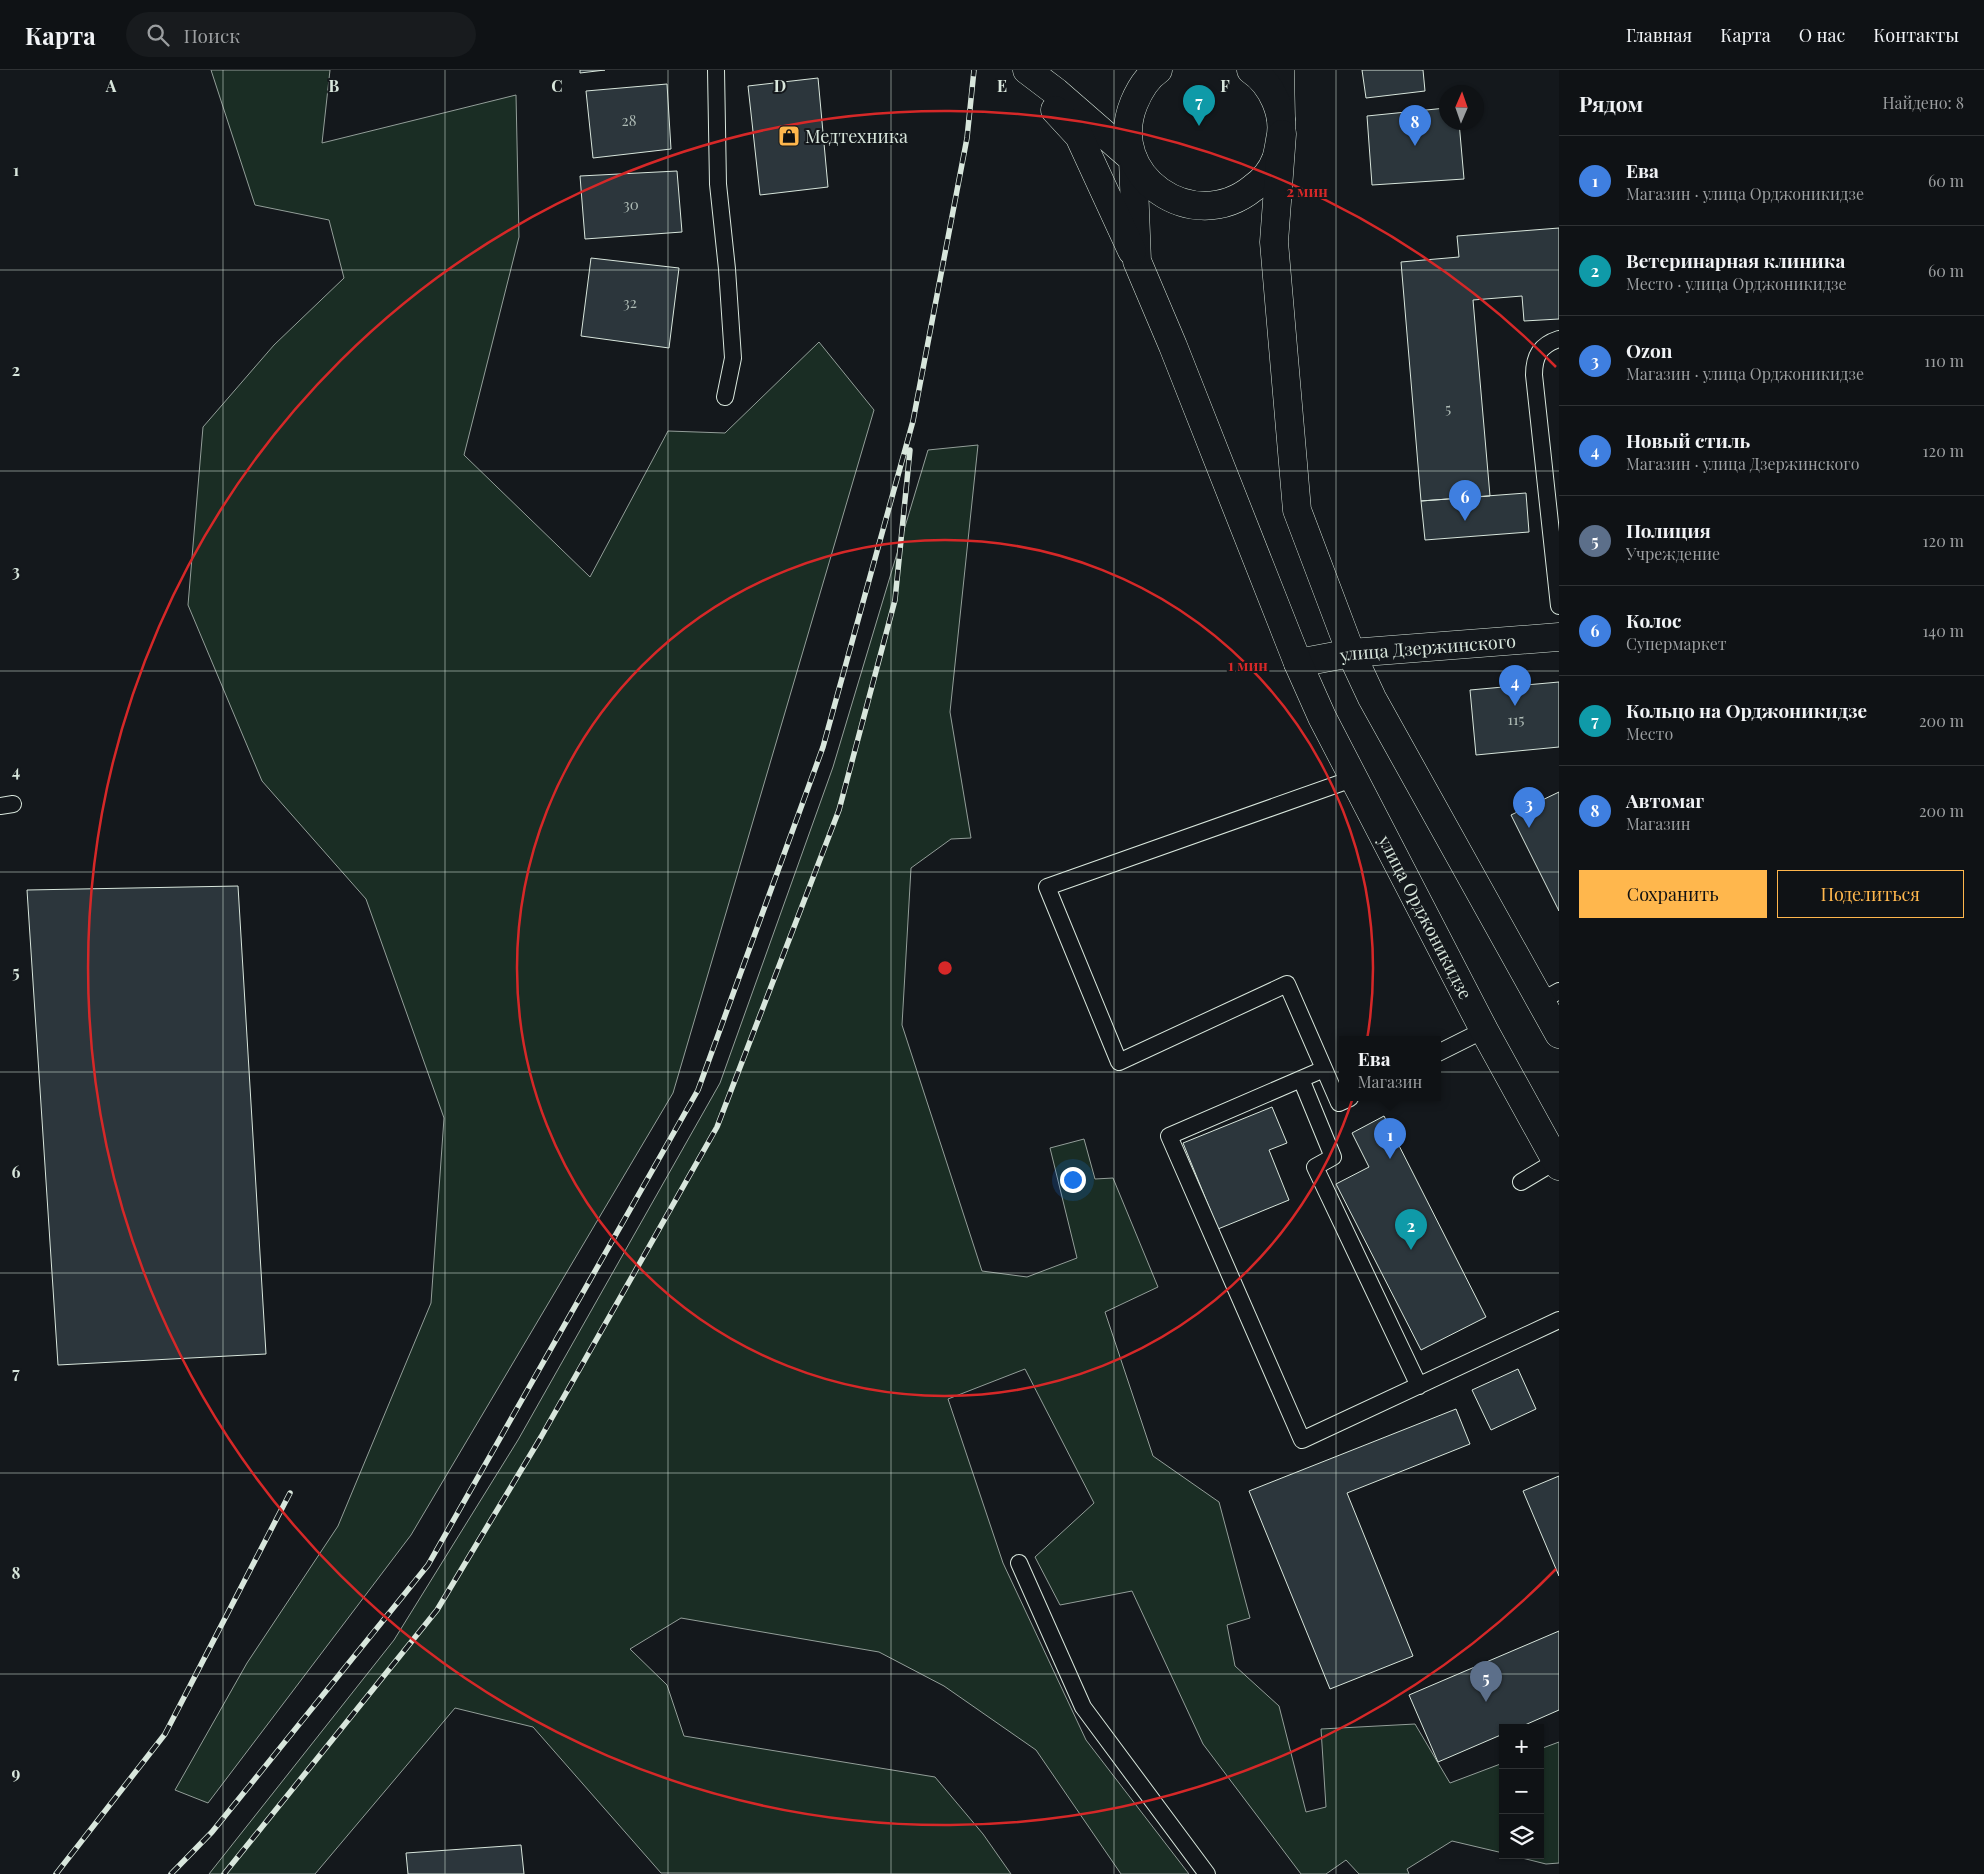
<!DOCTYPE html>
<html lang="ru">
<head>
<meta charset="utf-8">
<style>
  body { margin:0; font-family:"Playfair Display",serif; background:#181b1e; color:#f1f3f6 }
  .controls { position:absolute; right:15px; bottom:15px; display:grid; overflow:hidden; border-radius:0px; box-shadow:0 1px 4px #0004 }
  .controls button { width:45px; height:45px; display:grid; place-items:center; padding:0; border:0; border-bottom:1px solid #2f3234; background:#0f1215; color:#f1f3f6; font:25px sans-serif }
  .compass { position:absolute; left:1439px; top:15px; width:45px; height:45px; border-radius:50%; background:#0f1215; box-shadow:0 1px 4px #0004; rotate:2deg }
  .you { position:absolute; left:1072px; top:1109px; width:18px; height:18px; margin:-12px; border:4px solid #fff; border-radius:50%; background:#1a73e8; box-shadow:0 0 0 8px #1a73e833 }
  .badge { display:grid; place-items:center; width:32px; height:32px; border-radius:50%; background:#ffb74d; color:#fff; font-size:16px; font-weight:700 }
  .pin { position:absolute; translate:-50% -41px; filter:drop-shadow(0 1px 2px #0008) }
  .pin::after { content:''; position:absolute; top:26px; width:18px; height:15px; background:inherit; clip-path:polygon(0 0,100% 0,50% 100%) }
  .popup { position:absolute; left:1339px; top:966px; width:102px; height:65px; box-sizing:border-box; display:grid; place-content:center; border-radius:0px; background:#0f1215; filter:drop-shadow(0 1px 4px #0005); font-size:16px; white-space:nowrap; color:#9b9ea0 }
  .popup b { font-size:19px; color:#f1f3f6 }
  .popup::after { content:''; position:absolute; left:50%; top:100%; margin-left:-10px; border:10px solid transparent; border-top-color:#0f1215 }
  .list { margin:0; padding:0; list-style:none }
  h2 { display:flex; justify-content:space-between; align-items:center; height:65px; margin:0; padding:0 20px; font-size:21px }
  h2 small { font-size:16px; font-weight:400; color:#9b9ea0 }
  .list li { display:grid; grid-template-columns:32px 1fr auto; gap:15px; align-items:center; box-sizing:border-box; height:90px; padding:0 20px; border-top:1px solid #2f3234 }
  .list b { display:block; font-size:19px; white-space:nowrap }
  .list p { margin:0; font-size:16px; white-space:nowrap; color:#9b9ea0 }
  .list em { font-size:16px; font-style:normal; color:#9b9ea0 }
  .actions { display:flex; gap:10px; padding:15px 20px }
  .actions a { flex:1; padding:11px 0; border:1px solid #ffb74d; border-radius:0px; text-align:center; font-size:18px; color:#ffb74d }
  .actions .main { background:#ffb74d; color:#111 }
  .icon { flex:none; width:28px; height:28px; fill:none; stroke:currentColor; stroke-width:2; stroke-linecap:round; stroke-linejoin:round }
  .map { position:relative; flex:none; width:1559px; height:1804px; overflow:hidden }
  header { display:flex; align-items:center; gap:30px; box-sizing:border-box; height:70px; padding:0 25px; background:#0f1215; border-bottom:1px solid #2f3234 }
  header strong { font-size:24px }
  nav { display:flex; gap:28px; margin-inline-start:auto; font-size:18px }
  .search { width:350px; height:45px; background:#181b1e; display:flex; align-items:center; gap:12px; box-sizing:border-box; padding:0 18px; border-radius:28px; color:#9b9ea0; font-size:19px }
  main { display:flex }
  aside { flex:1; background:#0f1215 }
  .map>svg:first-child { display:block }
  .green { fill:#1a2d24; stroke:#939e99 }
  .building { fill:#2c363c; stroke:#d8e6dc }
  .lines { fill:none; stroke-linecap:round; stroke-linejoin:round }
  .service-casing { stroke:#d8e6dc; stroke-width:18 }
  .tertiary-casing { stroke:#d8e6dc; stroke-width:29 }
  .secondary-casing { stroke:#d8e6dc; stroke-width:29 }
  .service { stroke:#14181c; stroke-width:16 }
  .tertiary { stroke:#14181c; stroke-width:28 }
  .secondary { stroke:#14181c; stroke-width:28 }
  .rail-casing { stroke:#d8e6dc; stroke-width:5.5 }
  .rail { stroke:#14181c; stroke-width:4; stroke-dasharray:11; stroke-linecap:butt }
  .grid { fill:none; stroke:#d8e6dc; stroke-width:1; stroke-opacity:0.55 }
  .ring { fill:none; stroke:#d62828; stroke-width:2.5 }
  .labels { text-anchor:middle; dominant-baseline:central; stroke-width:4; stroke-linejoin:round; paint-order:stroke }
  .number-label { font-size:15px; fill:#adbab4 }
  .poi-label { font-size:18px; fill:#d8e6dc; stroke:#14181c; text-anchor:start }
  .street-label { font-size:18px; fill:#d8e6dc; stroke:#14181c }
  .grid-label { font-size:16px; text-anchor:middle; font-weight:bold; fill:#d8e6dc; stroke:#14181c; stroke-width:4; stroke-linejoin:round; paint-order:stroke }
  .centre { fill:#d62828; stroke:#14181c; stroke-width:2.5 }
  .ring-label { font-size:15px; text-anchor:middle; font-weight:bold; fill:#d62828; stroke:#14181c; stroke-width:4; stroke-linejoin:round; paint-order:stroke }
</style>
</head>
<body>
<header>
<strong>Карта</strong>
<div class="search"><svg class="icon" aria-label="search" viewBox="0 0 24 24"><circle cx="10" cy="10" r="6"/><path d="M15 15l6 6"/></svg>Поиск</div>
<nav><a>Главная</a><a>Карта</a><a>О нас</a><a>Контакты</a></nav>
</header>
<main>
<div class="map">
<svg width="1559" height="1804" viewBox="0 0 1559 1804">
  <rect width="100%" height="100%" fill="#14181c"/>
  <path class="green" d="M211 0H330L322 73 516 25 519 167 464 385 590 507 668 361 725 363 819 272 874 340 673 1023 411 1465 208 1733 175 1720 247 1593 338 1456 431 1233 444 1048 366 829 262 711 188 535 203 357 274 275 344 208 329 150 255 135Z
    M978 375 950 642 971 768 951 769 911 798 902 955 982 1201 1027 1207 1077 1188 1050 1078 1084 1069 1095 1109 1113 1108 1158 1217 1105 1242 1153 1386 1219 1432 1250 1548 1227 1555 1235 1596 1279 1636 1306 1742 1326 1737 1321 1659 1415 1654 1450 1713 1503 1693V1783L1452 1771 1407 1799 1409 1804H1359L1346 1790 1326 1804H1301L1203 1674 1132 1521 1060 1535 1035 1487 1094 1433 1025 1299 948 1329 1003 1493 1086 1670 1189 1804H1121L1036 1680 944 1616 879 1582 681 1548 630 1579 667 1615 684 1666 935 1707 983 1764 1011 1804 661 1803 533 1657 455 1638 315 1804H209L394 1570 518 1370 720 1013 833 697 928 380Z
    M1559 1672V1793L1546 1794 1510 1785H1540V1679Z"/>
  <path class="building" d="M580 0H605L580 3Z
    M1362 0H1423L1425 21 1366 28Z
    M818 8 828 117 760 125 748 16Z
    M667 14 671 79 593 88 586 21Z
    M1446 38V52H1459L1464 109 1372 115 1367 46Z
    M677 101 682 162 585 169 580 106Z
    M1559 158V249L1524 251 1522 226 1473 230 1490 426 1421 431 1401 192 1459 187 1457 166Z
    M591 188 679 198 669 278 581 266Z
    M1526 423 1529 462 1425 470 1421 431Z
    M1559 612V677L1476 685 1470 620Z
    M1559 722V841L1511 745Z
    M238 816 266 1284 58 1295 27 820Z
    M1272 1037 1287 1073 1269 1080 1289 1130 1218 1159 1183 1073Z
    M1384 1046 1486 1247 1421 1280 1336 1114 1369 1097 1352 1063Z
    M1518 1299 1536 1339 1491 1360 1472 1320Z
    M1456 1339 1470 1374 1347 1423 1413 1586 1330 1619 1249 1421Z
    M1559 1406V1506L1523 1421Z
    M1559 1561V1640L1518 1658H1503V1664L1438 1692 1409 1625Z
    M521 1775 524 1804H408L406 1783Z"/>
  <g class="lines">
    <g class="service-casing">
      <path id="service" d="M716 0 718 114 727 199 733 288 725 327
        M1559 269C1540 275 1534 286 1534 305L1559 536
        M0 736 13 734
        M1541 931 1559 921
        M1438 983 1484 960
        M1324 999 1169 1066 1302 1370 1559 1250
        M1301 1009 1333 1087 1315 1097 1419 1316
        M1350 1028 1339 1033 1287 914 1119 992 1047 817 1355 708
        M1521 1112 1556 1091
        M1019 1493 1083 1637 1207 1804"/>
    </g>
    <g class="tertiary-casing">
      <g id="tertiary">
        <path d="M1280 0 1281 48"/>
        <path id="s1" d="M1298 593 1351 583 1559 567"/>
      </g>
    </g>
    <g class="secondary-casing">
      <g id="secondary">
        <path id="s2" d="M1027 0 1056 22 1133 89 1137 191 1173 276 1298 593 1322 647 1484 960 1559 1096"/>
        <path d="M1158 0C1146 8 1139 21 1134 33 1104 106 1193 167 1253 118 1263 111 1272 100 1276 89 1278 83 1279 76 1280 70 1286 45 1272 14 1251 0"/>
        <path d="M1055 40 1079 66 1132 181"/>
        <path d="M1282 64 1274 172 1297 440 1351 583 1372 628 1559 964"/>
      </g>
    </g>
    <use href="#service" class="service"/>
    <use href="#tertiary" class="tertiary"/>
    <use href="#secondary" class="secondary"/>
    <g class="rail-casing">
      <path id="rail" d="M56 1804 165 1664 290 1423
        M171 1804 212 1762 428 1495 698 1020 823 677 913 351 967 68 974 0
        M224 1804 437 1540 541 1367 717 1057 839 740 895 530 910 380"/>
    </g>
    <use href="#rail" class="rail"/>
  </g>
  <path class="grid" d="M223 0V1804M445 0V1804M668 0V1804M891 0V1804M1114 0V1804M1336 0V1804M0 200H1559M0 401H1559M0 601H1559M0 802H1559M0 1002H1559M0 1203H1559M0 1403H1559M0 1604H1559"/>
  <g class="ring">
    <circle cx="945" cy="898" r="428"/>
    <path d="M1556 1499A857 857 0 1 1 1556 297"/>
  </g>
  <defs>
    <g id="shop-square" transform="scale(1.125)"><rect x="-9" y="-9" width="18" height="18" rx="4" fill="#ffb74d" stroke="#14181c"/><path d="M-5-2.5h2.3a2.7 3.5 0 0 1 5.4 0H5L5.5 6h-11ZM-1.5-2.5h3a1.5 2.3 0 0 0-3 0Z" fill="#111"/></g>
  </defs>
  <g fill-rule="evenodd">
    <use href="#shop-square" x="789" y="66"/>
  </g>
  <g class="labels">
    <g class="number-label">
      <text x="629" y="50">28</text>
      <text x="631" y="134">30</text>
      <text x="630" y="232">32</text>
      <text x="1448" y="338">5</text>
      <text x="1516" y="649">115</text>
    </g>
    <g class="poi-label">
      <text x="805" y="66">Медтехника</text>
    </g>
    <g class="street-label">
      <text stroke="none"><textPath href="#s1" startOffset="131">улица Дзержинского</textPath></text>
      <text stroke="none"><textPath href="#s2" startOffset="958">улица Орджоникидзе</textPath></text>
    </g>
  </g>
  <g class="grid-label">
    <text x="111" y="22">A</text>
    <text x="334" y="22">B</text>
    <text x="557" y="22">C</text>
    <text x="780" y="22">D</text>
    <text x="1002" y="22">E</text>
    <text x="1225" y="22">F</text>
    <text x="16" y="106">1</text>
    <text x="16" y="306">2</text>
    <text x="16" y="507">3</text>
    <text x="16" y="707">4</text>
    <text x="16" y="908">5</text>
    <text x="16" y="1108">6</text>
    <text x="16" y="1309">7</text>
    <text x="16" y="1509">8</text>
    <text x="16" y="1709">9</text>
  </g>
  <circle cx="945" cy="898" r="8" class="centre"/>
  <g class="ring-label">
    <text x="1307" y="127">2 мин</text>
    <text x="1248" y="601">1 мин</text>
  </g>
</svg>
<div class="controls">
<button>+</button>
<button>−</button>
<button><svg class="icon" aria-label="layers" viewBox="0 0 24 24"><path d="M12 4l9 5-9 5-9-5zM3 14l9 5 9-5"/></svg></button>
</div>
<svg class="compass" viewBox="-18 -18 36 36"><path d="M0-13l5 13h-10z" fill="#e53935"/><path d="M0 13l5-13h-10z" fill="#9b9ea0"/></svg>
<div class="you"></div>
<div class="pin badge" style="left:1390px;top:1089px;background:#3f7fe0">1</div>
<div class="popup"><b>Ева</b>Магазин</div>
<div class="pin badge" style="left:1411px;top:1180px;background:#0f9aa8">2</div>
<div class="pin badge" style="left:1529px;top:758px;background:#3f7fe0">3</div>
<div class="pin badge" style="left:1515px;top:636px;background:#3f7fe0">4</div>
<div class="pin badge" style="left:1486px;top:1632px;background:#5c6f8a">5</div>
<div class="pin badge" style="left:1465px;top:451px;background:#3f7fe0">6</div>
<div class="pin badge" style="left:1199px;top:56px;background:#0f9aa8">7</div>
<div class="pin badge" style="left:1415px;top:76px;background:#3f7fe0">8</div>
</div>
<aside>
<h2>Рядом<small>Найдено: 8</small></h2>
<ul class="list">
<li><span class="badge" style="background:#3f7fe0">1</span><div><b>Ева</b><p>Магазин · улица Орджоникидзе</p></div><em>60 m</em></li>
<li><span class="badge" style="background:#0f9aa8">2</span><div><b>Ветеринарная клиника</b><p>Место · улица Орджоникидзе</p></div><em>60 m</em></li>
<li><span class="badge" style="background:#3f7fe0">3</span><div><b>Ozon</b><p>Магазин · улица Орджоникидзе</p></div><em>110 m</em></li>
<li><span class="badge" style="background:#3f7fe0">4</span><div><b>Новый стиль</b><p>Магазин · улица Дзержинского</p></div><em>120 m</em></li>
<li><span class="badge" style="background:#5c6f8a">5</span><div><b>Полиция</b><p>Учреждение</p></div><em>120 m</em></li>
<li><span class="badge" style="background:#3f7fe0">6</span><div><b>Колос</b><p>Супермаркет</p></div><em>140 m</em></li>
<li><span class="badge" style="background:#0f9aa8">7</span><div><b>Кольцо на Орджоникидзе</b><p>Место</p></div><em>200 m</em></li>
<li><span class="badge" style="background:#3f7fe0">8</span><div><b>Автомаг</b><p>Магазин</p></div><em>200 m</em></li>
</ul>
<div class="actions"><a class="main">Сохранить</a><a>Поделиться</a></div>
</aside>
</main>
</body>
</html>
